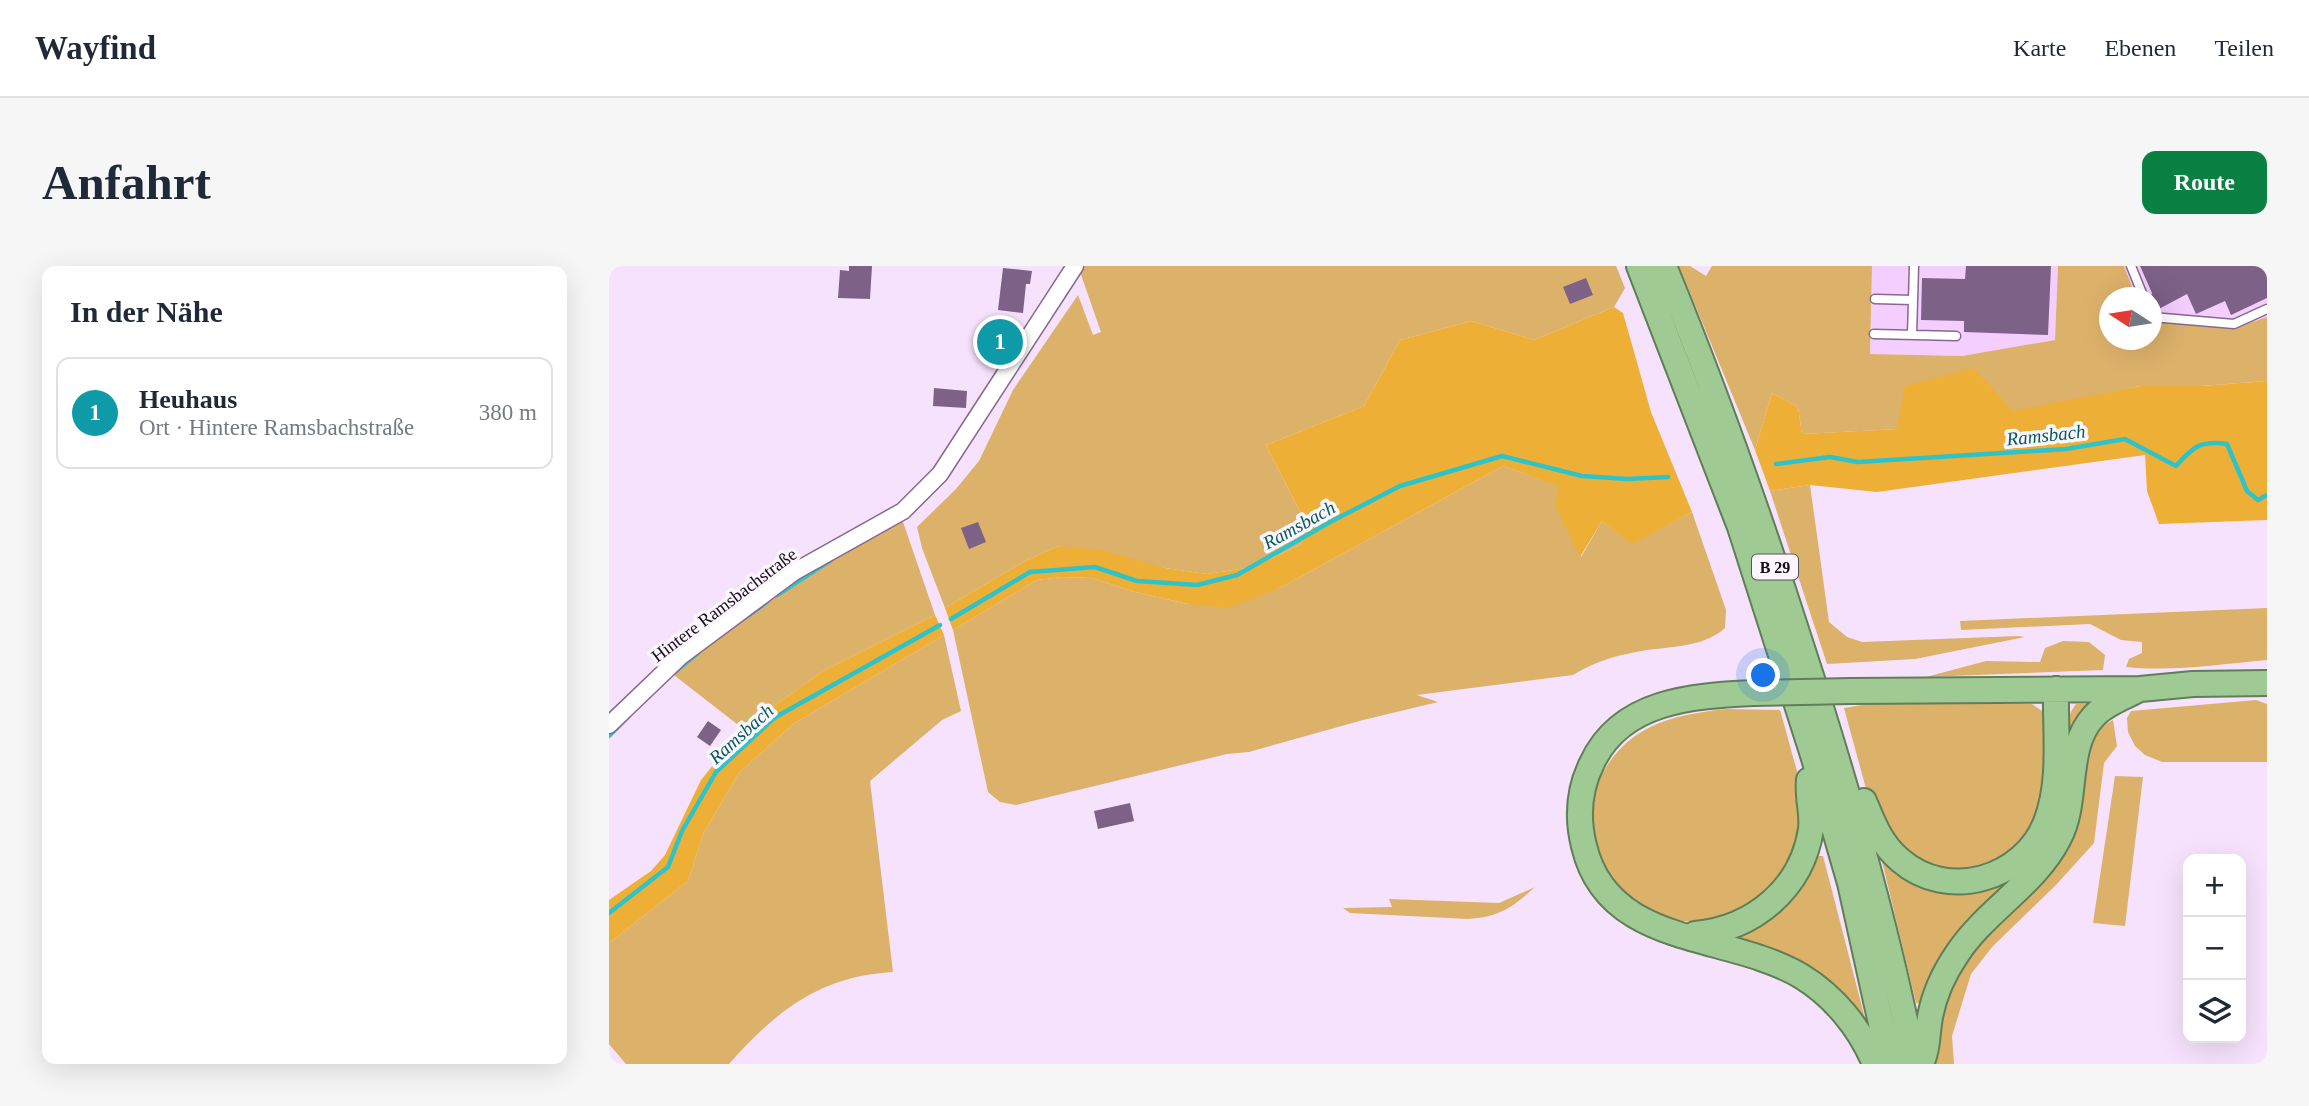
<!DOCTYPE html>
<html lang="de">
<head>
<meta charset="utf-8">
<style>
  body { margin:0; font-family:"Times New Roman",serif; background:#f6f6f7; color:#1f2937 }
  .controls { position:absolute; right:21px; bottom:21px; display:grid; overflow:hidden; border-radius:14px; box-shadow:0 7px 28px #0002 }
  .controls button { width:63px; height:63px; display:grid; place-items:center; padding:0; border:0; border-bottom:2px solid #e0e1e3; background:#fff; color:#1f2937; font:35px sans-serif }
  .compass { position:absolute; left:1490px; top:21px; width:63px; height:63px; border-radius:50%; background:#fff; box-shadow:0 7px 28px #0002; rotate:282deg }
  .you { position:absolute; left:1155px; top:410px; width:24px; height:24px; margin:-18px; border:5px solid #fff; border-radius:50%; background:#1a73e8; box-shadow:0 0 0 10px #1a73e833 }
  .badge { display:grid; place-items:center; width:46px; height:46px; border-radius:50%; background:#0b8043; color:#fff; font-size:23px; font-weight:700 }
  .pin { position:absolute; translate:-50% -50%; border:4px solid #fff; box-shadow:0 2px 7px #0006 }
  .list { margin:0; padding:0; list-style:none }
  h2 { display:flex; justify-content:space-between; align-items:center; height:91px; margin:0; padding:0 28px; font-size:30px }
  h2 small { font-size:23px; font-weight:400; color:#747a83 }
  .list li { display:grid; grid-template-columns:46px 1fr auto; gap:21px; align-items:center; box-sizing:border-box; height:112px; margin:0 14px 14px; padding:0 14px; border:2px solid #e0e1e3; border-radius:14px }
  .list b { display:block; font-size:26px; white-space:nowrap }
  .list p { margin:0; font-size:23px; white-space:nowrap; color:#747a83 }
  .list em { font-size:23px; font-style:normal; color:#747a83 }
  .icon { flex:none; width:38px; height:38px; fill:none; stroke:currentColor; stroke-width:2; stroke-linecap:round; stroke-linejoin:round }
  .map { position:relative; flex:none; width:1658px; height:798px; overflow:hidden; border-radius:14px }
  header { display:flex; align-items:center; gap:42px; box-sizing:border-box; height:98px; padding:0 35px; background:#fff; border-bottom:2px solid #e0e1e3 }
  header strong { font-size:33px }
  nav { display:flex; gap:38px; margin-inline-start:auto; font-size:24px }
  .intro { display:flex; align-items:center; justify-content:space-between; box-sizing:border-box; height:168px; padding:0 42px }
  h1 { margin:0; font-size:49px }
  .button { padding:18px 32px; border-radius:14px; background:#0b8043; color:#fff; font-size:24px; font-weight:700 }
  main { display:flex; gap:42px; padding:0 42px }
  aside { flex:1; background:#fff; border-radius:14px; box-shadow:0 7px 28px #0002 }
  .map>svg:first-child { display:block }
  .built { fill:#f4ceff }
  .green { fill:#dcb16a }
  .forest { fill:#eeaf37 }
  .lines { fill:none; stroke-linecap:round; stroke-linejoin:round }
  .stream { stroke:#2dc3c9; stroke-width:4.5 }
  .building { fill:#7e6187 }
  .service-casing { stroke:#87698f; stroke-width:11 }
  .minor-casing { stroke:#87698f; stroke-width:19 }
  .trunk-casing { stroke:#607e57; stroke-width:28 }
  .service { stroke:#fff; stroke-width:8 }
  .minor { stroke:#fff; stroke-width:16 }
  .trunk { stroke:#a0ca94; stroke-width:24 }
  .trunk-bridge-casing { stroke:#607e57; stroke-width:28; stroke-linecap:butt }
  .trunk-bridge { stroke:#a0ca94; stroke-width:24 }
  .labels { text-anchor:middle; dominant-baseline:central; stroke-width:7; stroke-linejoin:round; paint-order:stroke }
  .shield { fill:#fbf5fd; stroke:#5b515d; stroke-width:2 }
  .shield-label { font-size:16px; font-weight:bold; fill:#160b19 }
  .street-label { font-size:18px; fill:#160b19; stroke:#fbf5fd }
  .water-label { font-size:19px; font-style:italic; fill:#045a5d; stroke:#fbf5fd }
</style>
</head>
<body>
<header>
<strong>Wayfind</strong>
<nav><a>Karte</a><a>Ebenen</a><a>Teilen</a></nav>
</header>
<div class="intro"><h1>Anfahrt</h1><a class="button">Route</a></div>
<main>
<aside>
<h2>In der Nähe<small></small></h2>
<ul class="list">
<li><span class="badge" style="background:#0f9aa8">1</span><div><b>Heuhaus</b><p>Ort · Hintere Ramsbachstraße</p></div><em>380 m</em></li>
</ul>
</aside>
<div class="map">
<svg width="1658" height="798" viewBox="0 0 1658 798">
  <rect width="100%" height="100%" fill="#f6e2fc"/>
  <path class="built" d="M1263 0H1449L1446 74 1353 90 1261 88Z
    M1515 0H1658V51L1628 61 1543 55 1542 32 1527 31Z"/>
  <path class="green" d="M472 0H1007L1016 22 1005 41 925 74 862 55 791 74 755 140 657 179 700 263 691 279 644 301 598 308 556 302 449 280 416 295 336 342 313 282 308 261 347 223 370 195 404 124 469 29 484 69 492 66 470 3Z
    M1070 0H1081L1097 10 1103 0H1263L1261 88 1353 90 1446 74 1449 0H1515L1527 31 1500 32V74H1542L1543 55 1628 61 1658 51V115L1592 120H1531L1433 141 1289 163 1193 168 1189 141 1163 127 1146 184Z
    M894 200 950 220 972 291 993 255 1023 277 1083 246 1117 344 1116 362C1093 383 1056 380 1027 386 1005 390 983 397 964 409L808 429 829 436 754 454 640 486 618 488 407 539 391 536 379 526 344 364 428 314 453 311 483 312 526 326 579 338 671 322Z
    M1201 219 1220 356 1238 371 1253 376 1409 370 1416 371 1306 393 1218 398 1161 225Z
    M290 255 294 256 326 349 214 405 165 440 137 465 61 406 187 312Z
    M1658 342V394C1612 398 1563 406 1517 401L1520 393 1533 387V376L1512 374 1481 358 1352 364 1351 355Z
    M335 369 352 445 333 454 261 515 284 706C211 710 167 745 120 798H17L0 778V677L79 615 95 566 130 507 184 458Z
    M1454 375 1480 376 1496 389 1494 404 1317 411 1377 395 1431 396 1436 382Z
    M1647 434 1658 438V496H1553L1536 489 1526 480 1519 466 1518 452 1522 445Z
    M1259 438H1423L1436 447 1440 494 1424 566 1394 598 1331 607 1287 582 1262 541 1235 442Z
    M1467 438H1493C1443 478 1472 522 1445 569 1425 606 1390 629 1361 659 1340 681 1327 709 1317 738L1307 737 1272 591C1299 617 1332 631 1369 624 1439 609 1452 557 1456 494 1457 474 1454 455 1467 438Z
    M1117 443 1171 444C1177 464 1182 485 1188 505 1190 513 1194 523 1195 531 1196 544 1192 560 1189 573 1187 579 1187 588 1184 594 1155 657 1069 676 1018 631 998 613 986 593 984 567 983 547 983 528 992 510 1019 459 1063 449 1117 443Z
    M1504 454 1508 480 1495 497 1485 577 1446 620 1384 680 1362 708 1343 770 1345 798H1326L1328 762 1338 727 1372 674 1486 464Z
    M1506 510 1534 511 1516 660 1484 657Z
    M1206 590H1214L1259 764 1114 669Z
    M926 621C903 642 890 651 859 653L741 647 734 642 783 641 780 633 890 637Z"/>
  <path class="forest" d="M1005 41 1014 47 1042 146 1083 246 1023 278 993 255 971 291 946 239 949 220 894 200 671 322 619 342 579 338 526 326 483 312 453 311 428 314 344 364 336 342 416 295 449 280 493 284 556 302 598 308 644 301 691 279 700 263 657 179 755 140 791 74 862 55 925 74Z
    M1365 102 1404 145 1531 120H1592L1658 115V254L1550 258 1538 225 1536 189 1268 226 1201 219 1161 225 1146 184 1163 127 1189 141 1193 168 1288 163 1296 120Z
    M326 349 335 369 184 458 130 507 95 566 79 615 0 677V634L42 605 56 589 92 514 119 481 165 440 214 405Z"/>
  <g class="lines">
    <path class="stream" d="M1167 198 1221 191 1249 196 1457 183 1516 173 1567 200C1584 181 1591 174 1618 178L1638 225 1649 234 1658 229
      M168 329 222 294
      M140 349 158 336
      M342 353 421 306 486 301 528 315 588 319 628 309 723 255 791 220 893 190 973 210 1018 213 1059 211
      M67 405 90 386
      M0 470 19 451
      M0 647 59 601 73 565 107 506 165 452 331 359"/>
  </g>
  <path class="building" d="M240 0H263L261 33 229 32 231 4 240 5Z
    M1357 0H1442L1439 69 1355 66V55L1312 54 1313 12 1356 13Z
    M1531 0H1658V32L1622 49 1616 35 1587 48 1578 28 1548 44 1542 30 1543 27Z
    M394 2 423 5 421 18H417L414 47 389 44Z
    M977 12 984 29 961 38 954 21Z
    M325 122 358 125 357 142 324 140Z
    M369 256 377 276 360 283 352 262Z
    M99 455 112 464 101 480 88 471Z
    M521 537 525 555 489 563 485 545Z"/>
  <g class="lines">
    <g class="service-casing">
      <path id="service" d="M1522 0 1535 32
        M1266 33 1304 34
        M1542 49 1543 51 1625 58 1658 43
        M1265 68 1347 70
        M1303 69 1305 0"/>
    </g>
    <g class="minor-casing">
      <path id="minor" d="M0 459 72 390 185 306 294 245 331 208 466 0"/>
    </g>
    <g class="trunk-casing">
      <path id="trunk" d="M1030 0 1131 261 1204 489 1241 617 1281 798
        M1055 0C1106 124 1151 251 1192 379 1237 517 1277 655 1305 798
        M1242 425 1531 423 1584 418 1658 417
        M1144 427C1084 430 1012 434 983 497 970 523 968 552 975 580 999 682 1118 666 1192 710 1225 730 1251 762 1266 798
        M1255 535C1264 557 1272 578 1291 594 1339 636 1415 613 1437 556 1453 515 1446 466 1447 423
        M1086 668C1144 663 1193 623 1202 563 1204 547 1198 531 1200 514
        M1312 798C1319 783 1318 768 1321 751 1325 729 1335 707 1348 688 1376 645 1427 618 1450 572 1470 534 1455 482 1485 450 1497 437 1516 431 1531 423"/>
    </g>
    <use href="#service" class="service"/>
    <use href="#minor" class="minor"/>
    <use href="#trunk" class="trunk"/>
    <g class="trunk-bridge-casing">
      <path id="trunk-bridge" d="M1144 427 1242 425"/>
    </g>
    <use href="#trunk-bridge" class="trunk-bridge"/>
  </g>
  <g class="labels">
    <rect class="shield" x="1143" y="288.5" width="46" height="25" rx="5"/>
    <g class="shield-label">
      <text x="1166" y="301">B 29</text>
    </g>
    <g class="street-label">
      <text transform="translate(115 339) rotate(-37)">Hintere Ramsbachstraße</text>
    </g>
    <g class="water-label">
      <text transform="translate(1437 169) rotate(-6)">Ramsbach</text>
      <text transform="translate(690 259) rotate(-29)">Ramsbach</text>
      <text transform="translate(132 468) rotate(-42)">Ramsbach</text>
    </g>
  </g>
</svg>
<div class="controls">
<button>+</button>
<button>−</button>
<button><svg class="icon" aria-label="layers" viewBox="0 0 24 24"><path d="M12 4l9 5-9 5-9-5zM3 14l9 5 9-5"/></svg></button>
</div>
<svg class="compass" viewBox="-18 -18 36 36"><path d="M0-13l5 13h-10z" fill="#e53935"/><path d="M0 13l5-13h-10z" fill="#747a83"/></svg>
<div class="you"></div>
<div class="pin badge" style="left:391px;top:76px;background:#0f9aa8">1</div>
</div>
</main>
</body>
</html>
